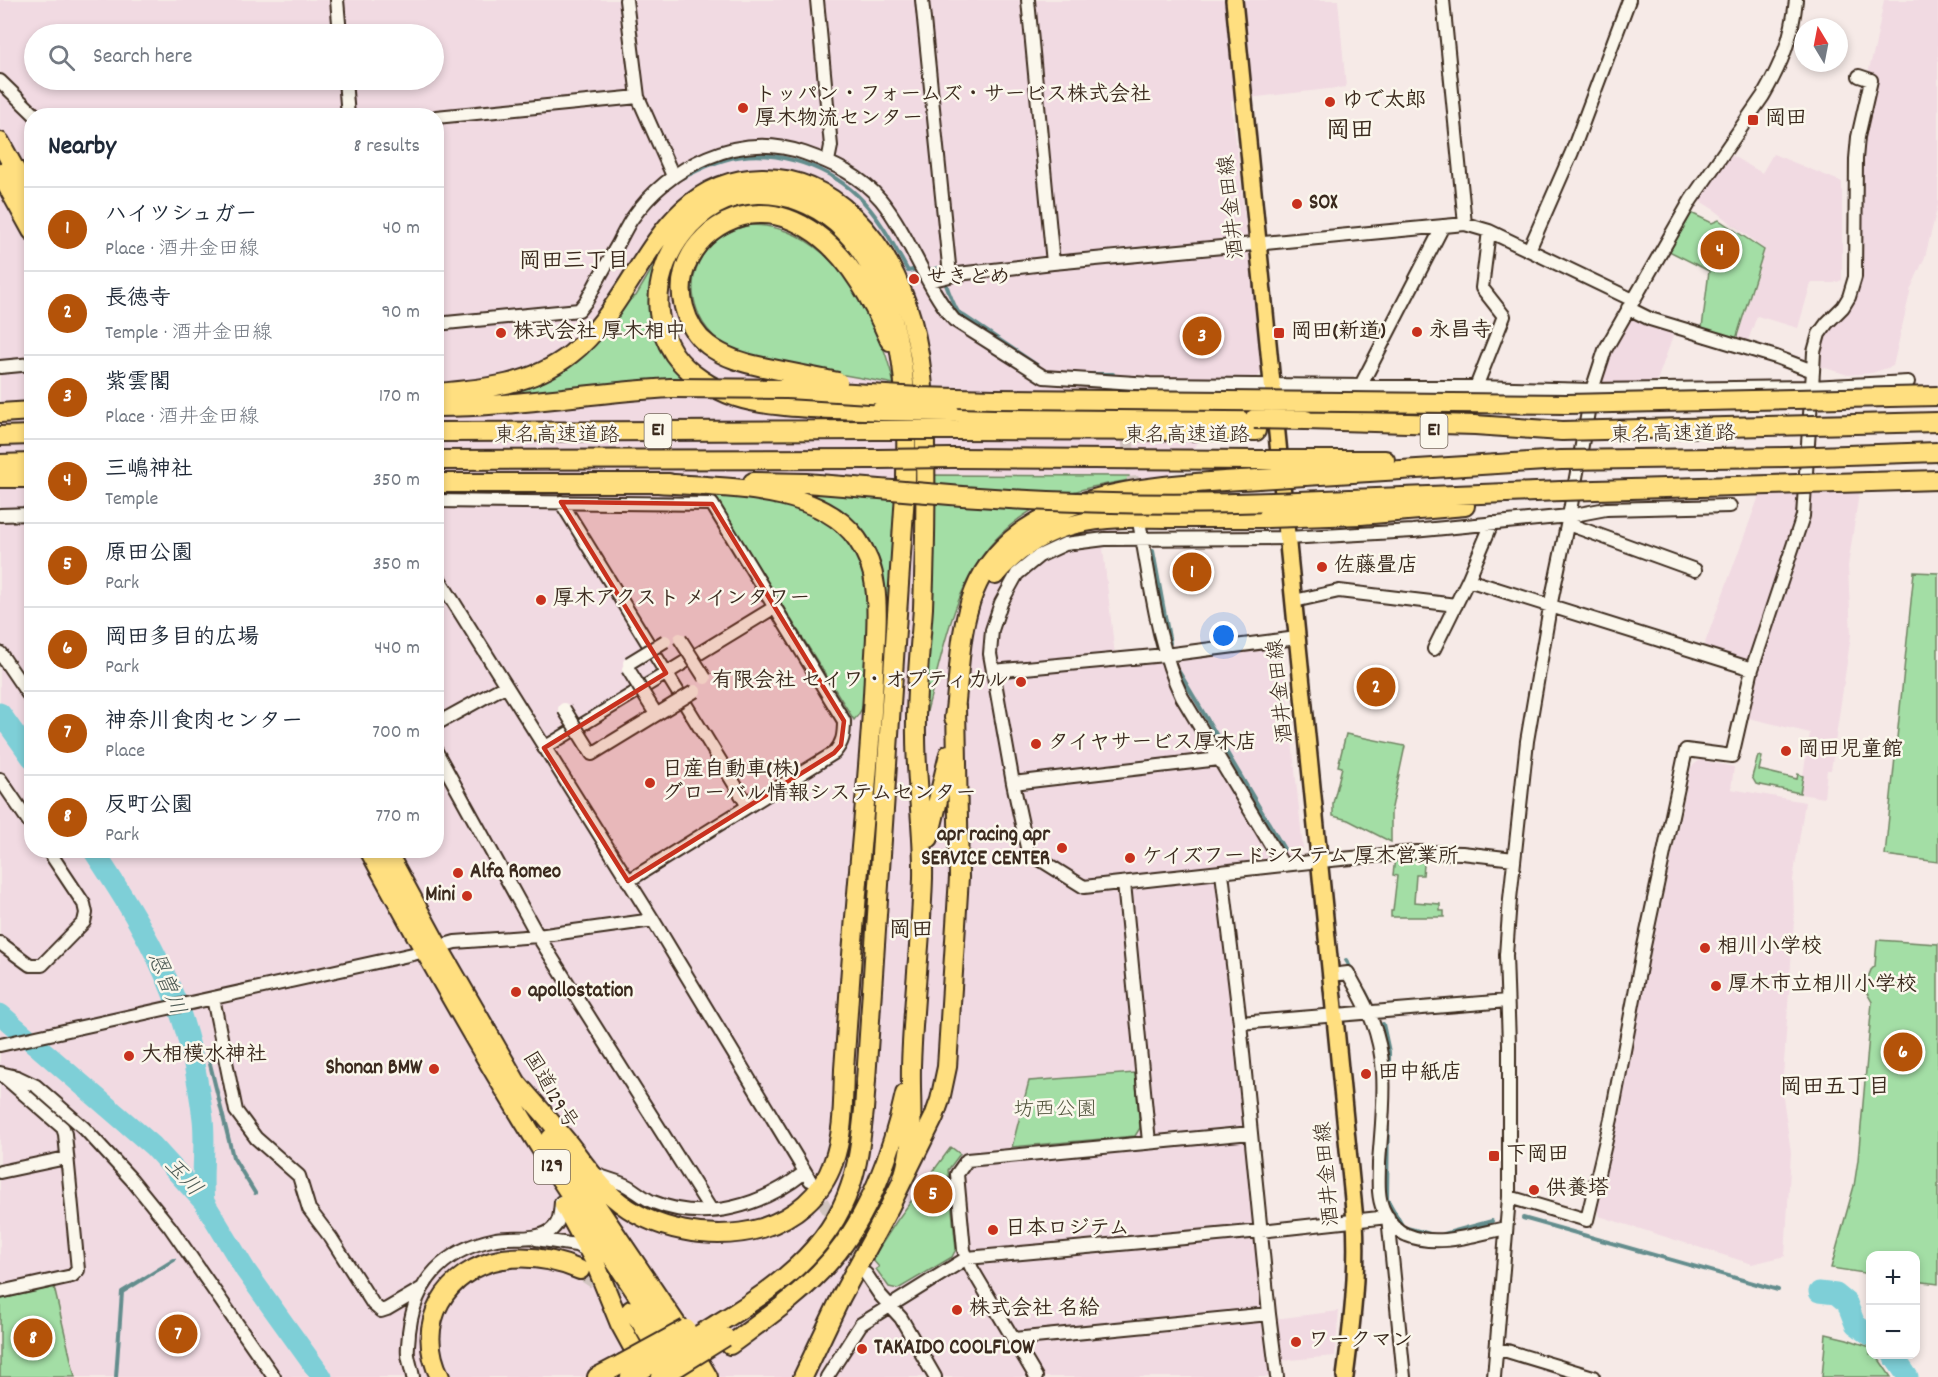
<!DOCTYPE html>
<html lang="en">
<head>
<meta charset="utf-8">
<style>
  body { margin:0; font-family:Dekko,"Klee One",sans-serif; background:#f6f6f7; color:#1f2937 }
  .controls { position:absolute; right:18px; bottom:18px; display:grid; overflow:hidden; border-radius:12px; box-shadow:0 3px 9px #0003 }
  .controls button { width:54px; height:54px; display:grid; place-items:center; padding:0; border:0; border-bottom:2px solid #e0e1e3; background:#fff; color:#1f2937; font:30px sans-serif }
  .compass { position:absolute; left:1794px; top:18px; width:54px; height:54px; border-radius:50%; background:#fff; box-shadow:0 3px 9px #0003; rotate:350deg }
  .you { position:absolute; left:1224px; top:636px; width:21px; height:21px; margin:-15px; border:4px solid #fff; border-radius:50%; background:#1a73e8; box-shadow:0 0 0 9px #1a73e833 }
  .badge { display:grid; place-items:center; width:39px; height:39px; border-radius:50%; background:#b45309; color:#fff; font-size:20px; font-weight:700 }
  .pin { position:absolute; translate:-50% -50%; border:3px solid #fff; box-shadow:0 2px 6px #0006 }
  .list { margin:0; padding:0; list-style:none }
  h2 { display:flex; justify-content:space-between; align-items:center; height:78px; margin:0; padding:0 24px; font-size:26px }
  h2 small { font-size:20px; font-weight:400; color:#747a83 }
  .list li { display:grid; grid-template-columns:39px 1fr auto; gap:18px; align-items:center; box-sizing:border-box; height:84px; padding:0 24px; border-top:2px solid #e0e1e3 }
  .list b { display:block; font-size:22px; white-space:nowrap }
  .list p { margin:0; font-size:20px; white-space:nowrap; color:#747a83 }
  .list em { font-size:20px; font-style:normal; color:#747a83 }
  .icon { flex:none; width:33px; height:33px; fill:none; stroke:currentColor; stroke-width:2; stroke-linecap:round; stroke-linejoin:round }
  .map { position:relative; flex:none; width:1938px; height:1377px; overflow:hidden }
  .search { position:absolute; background:#fff; box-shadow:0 3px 9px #0003; left:24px; top:24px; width:420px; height:66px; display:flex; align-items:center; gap:15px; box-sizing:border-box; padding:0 21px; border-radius:33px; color:#747a83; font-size:22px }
  .panel { position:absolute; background:#fff; box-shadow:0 3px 9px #0003; left:24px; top:108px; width:420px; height:750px; border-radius:24px }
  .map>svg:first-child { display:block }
  .built { fill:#f1dae2; fill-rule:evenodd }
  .green { fill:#a3dea5; stroke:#6f8462; stroke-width:1.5 }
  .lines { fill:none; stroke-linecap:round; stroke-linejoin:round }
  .stream { stroke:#638d8d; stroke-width:4 }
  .river { stroke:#7ecfd7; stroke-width:21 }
  .minor-tunnel { stroke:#d1c4bf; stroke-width:12; stroke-dasharray:12 6; stroke-linecap:butt }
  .highway-tunnel { stroke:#d1c4bf; stroke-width:18; stroke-dasharray:18 9; stroke-linecap:butt }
  .minor-casing { stroke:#3b2a1e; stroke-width:16 }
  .major-casing { stroke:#3b2a1e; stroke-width:20 }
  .highway-casing { stroke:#3b2a1e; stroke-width:22 }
  .minor { stroke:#fbf7ec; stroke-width:12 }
  .major { stroke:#ffdf80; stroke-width:15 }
  .highway { stroke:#ffdf80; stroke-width:18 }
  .minor-bridge-casing { stroke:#3b2a1e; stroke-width:16; stroke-linecap:butt }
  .highway-bridge-casing { stroke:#3b2a1e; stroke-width:22; stroke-linecap:butt }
  .minor-bridge { stroke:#fbf7ec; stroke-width:12 }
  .highway-bridge { stroke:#ffdf80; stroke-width:18 }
  .marked { fill:#c8321e; fill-opacity:0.2; stroke:#c8321e; stroke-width:4.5; stroke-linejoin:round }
  .poi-dot { fill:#c8321e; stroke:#fbf7ec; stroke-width:2 }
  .labels { text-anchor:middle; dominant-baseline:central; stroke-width:5; stroke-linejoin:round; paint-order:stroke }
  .shield { fill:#fbf7ec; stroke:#75685c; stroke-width:1.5 }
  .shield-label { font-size:20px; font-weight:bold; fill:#3b2a1e }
  .poi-label { font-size:21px; font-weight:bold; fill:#3b2a1e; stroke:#fbf7ec; text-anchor:start }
  .street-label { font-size:21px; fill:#3b2a1e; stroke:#fbf7ec }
  .park-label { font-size:21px; fill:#555740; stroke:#fbf7ec }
  .neighbourhood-label { font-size:22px; font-weight:bold; fill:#3b2a1e; stroke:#fbf7ec }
  .water-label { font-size:22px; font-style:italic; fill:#4f5c56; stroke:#fbf7ec }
  .quarter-label { font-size:24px; font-weight:bold; fill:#3b2a1e; stroke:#fbf7ec }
</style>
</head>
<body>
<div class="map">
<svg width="1938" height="1377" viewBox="0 0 1938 1377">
  <rect width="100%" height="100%" fill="#f6eae7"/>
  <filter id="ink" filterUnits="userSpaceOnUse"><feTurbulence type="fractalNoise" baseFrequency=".0167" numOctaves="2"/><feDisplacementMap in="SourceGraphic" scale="12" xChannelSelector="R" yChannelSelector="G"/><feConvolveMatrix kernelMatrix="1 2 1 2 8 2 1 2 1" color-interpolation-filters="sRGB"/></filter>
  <g filter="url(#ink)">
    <path class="built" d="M0 0H1338L1346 87 1231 100 1263 371 1103 548 1116 665 1160 660 1169 687 1274 860 1216 868 1272 1377H0ZM34 34H434V80H34ZM32 116H436V850H32Z
      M1884 0H1938V205L1925 257 1911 288 1893 366 1872 373 1848 375 1819 366 1825 335 1850 305 1862 140 1877 76 1868 73 1875 47Z
      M1729 154 1762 173 1773 154 1842 182V280L1834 283H1811L1798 328 1757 316 1747 343 1737 339 1765 250 1716 211 1697 199Z
      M1629 316 1674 333 1657 381 1603 383 1600 379 1604 365Z
      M1859 493 1848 566 1851 635 1831 770H1827L1824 798 1800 794 1810 733 1745 717 1755 669 1702 651 1759 496Z
      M1277 648 1283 654 1303 848 1297 857 1290 858 1279 853 1187 696 1175 666 1181 659Z
      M1700 760 1734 767 1731 789 1805 802 1793 880 1794 921 1782 1091 1791 1152 1785 1256 1752 1264 1599 1216 1597 1208V1203L1623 1103 1622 1097 1630 1050 1691 767Z
      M1339 1311 1335 1356 1278 1361 1274 1319Z"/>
    <path class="green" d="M1689 212 1712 223 1719 220 1764 250 1736 339 1702 328 1709 271 1667 250Z
      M750 225C831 225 878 315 894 384 869 379 843 375 817 370 774 363 713 358 697 310 692 296 691 283 696 269 705 244 724 231 750 225Z
      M659 257C646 290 648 332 669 362 674 370 683 375 690 381L648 383 493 395 518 389 624 303 636 296Z
      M932 475 1129 476V480C1109 484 1086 487 1067 494 961 531 951 621 926 715H923Z
      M804 493 898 498 885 667 880 708 865 535C849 514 829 502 804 493Z
      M714 496C737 497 761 497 783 503 811 511 848 527 861 555 873 579 869 623 868 650 867 673 871 703 854 720Z
      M1914 572 1938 573V862L1885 855Z
      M1346 734 1405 746 1391 812V842L1348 820 1333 816V803L1342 767 1338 766Z
      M1758 756 1762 757 1759 770 1797 779 1798 774 1803 776 1800 793 1756 784 1752 777Z
      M1425 856 1423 875H1416L1414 902 1440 904V911H1444V917H1391V911H1393L1397 876 1393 875 1395 858Z
      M1877 940 1938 944V1284L1916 1281V1256H1870V1274L1831 1268 1854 1186 1858 1160 1872 1002 1864 988 1871 970 1875 966Z
      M1135 1073 1140 1128 1135 1136 1012 1147 1029 1081Z
      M951 1147 960 1154 948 1170 956 1249 952 1257 898 1289 889 1287 876 1269 879 1267 872 1259 898 1219Z
      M54 1287 75 1377H0V1299Z
      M1826 1334 1847 1339 1870 1347V1354L1876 1355 1891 1377H1822Z"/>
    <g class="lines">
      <path class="stream" d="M682 178C696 171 709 164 724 160 769 147 823 163 857 195 879 216 893 244 908 271L913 270
        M928 270 940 268C946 283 950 299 958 312L1038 366
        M1082 374H1113
        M1153 551 1170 643
        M1178 670 1284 849
        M1346 960 1353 972
        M1365 991 1370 1001
        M1383 1024 1389 1052V1077
        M209 1060 233 1157 255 1193
        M1388 1114 1387 1199 1403 1227 1434 1235
        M1523 1218 1778 1290
        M1444 1234 1492 1221
        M116 1377 122 1292 174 1260"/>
      <path class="river" d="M0 713 32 758
        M93 850C124 897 155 946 175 999 190 1037 198 1079 203 1119 206 1147 201 1175 204 1202
        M0 1014 153 1146 204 1202 246 1271 322 1377
        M1819 1292 1836 1294 1847 1303 1855 1324 1870 1335
        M1892 1354 1908 1377"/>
      <path class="minor-tunnel" d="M1125 423 1135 495
        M813 1186 862 1266"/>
      <path class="highway-tunnel" d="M580 1270 608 1288 631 1310"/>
      <g class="minor-casing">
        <path id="minor" d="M337 0 340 34
          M626 0 638 97 673 176
          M817 0 831 146 828 161
          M922 0 950 275
          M1028 0 1053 263
          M1443 0 1465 224
          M345 80 348 116
          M0 81 36 116
          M436 117 638 97
          M1529 250 1572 152 1629 0
          M929 281 958 274 1053 263 1465 224 1489 231 1633 300
          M436 324 579 310 587 300C597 281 607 263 618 244 622 236 626 228 631 220 669 166 738 130 804 153 833 163 861 176 881 200 910 236 924 284 954 320L1044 377 1150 384 1476 387 1592 390 1811 387 1908 382
          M0 367 32 364
          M1813 371 1814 352 1819 334 1827 323 1843 307 1849 297 1855 277 1856 159 1858 137 1871 80 1859 76
          M1360 387 1443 226
          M1476 387 1504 316 1482 288 1489 231
          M436 501 712 504 844 721C844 735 843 743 834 753L628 881
          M561 502 748 806
          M0 515 32 514
          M1568 524 1695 570
          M1140 527C1151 584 1157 645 1182 697L1283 865
          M436 574 653 920 810 1180
          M1468 580 1752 669
          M1294 601 1339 591 1456 605
          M1434 649 1468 580 1492 523
          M0 653 32 700
          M993 671 1165 655 1297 638
          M436 724 505 686
          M544 748 775 607
          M436 751 538 936 711 1210
          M0 779 32 826
          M1013 783 1219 759
          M1514 859 1462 853 1417 852 1320 861 1084 887 1028 852 1013 783 990 654 992 630 1001 603 1017 574 1039 556 1065 544 1105 539 1287 538 1413 531 1569 516 1606 509 1730 506
          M1222 873 1240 1023 1269 1314 1277 1377
          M1124 883 1149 1142
          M0 943 30 965H42L84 922 86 913 84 904 48 850
          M1331 975 1348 973C1368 1008 1380 1031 1383 1072 1385 1102 1381 1133 1379 1163 1379 1178 1377 1195 1383 1209 1388 1220 1396 1231 1407 1235 1438 1248 1475 1234 1506 1228
          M213 998 236 1111 256 1138 299 1176 309 1209 331 1238 373 1304 381 1311 387 1309 421 1289
          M1240 1023 1507 1001
          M0 1045 413 954 455 942 538 936 653 920
          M0 1073 17 1077 36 1086 84 1128 132 1180 170 1227 274 1377
          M0 1172 66 1158
          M595 1174C606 1179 619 1181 629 1187 637 1192 645 1199 653 1202 705 1223 762 1206 805 1172
          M1509 1197 1587 1220 1611 1119 1644 946 1686 750 1732 756 1752 669 1803 516 1813 371 1776 357 1650 319 1628 308
          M536 1239 576 1245 589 1251
          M866 1274 880 1295 901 1318 935 1377
          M0 1292 72 1276 78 1270 65 1134 63 1128 1 1074
          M1014 1339 1269 1314
          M1496 1351H1507L1593 1377
          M413 1377C412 1370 409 1362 408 1355 407 1347 409 1339 409 1332 415 1280 446 1249 496 1239 514 1236 535 1241 550 1231 560 1224 560 1214 561 1202
          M827 1377 861 1324 967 1258 1261 1231 1388 1217 1404 1377
          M1036 1377 972 1269 967 1258 964 1250 957 1174 967 1160 1251 1133
          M1494 1377 1509 1197V1044L1506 955 1510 899 1527 741 1550 607 1569 516 1592 390 1605 350 1691 200 1763 96C1782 63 1792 38 1796 0"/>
      </g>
      <g class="major-casing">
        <path id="major" d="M1234 0 1355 1220C1358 1274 1352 1324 1345 1377"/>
      </g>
      <g class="highway-casing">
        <path id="highway" d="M0 142 32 200
          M0 173 32 231
          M763 367C744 363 725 358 708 345 696 336 688 322 684 307 671 260 712 215 759 214 779 213 799 222 815 233 850 258 873 302 890 341
          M436 393C485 389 532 385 571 354 641 299 655 180 762 178 835 177 884 240 906 302 923 350 925 400 925 450 926 503 925 556 923 608 920 651 915 693 916 736 916 783 924 831 923 878 921 941 913 1003 911 1066 910 1107 916 1137 903 1178
          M436 407C515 407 593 392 671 388
          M950 412 1239 419
          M0 413 32 411
          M1306 420 1475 425 1562 431
          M951 430 1256 431
          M436 432 879 430
          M0 436 32 435
          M952 458 1256 460
          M436 460 877 459
          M1307 460H1385
          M0 464 32 463
          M1305 476 1561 460
          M0 478H32
          M753 482 806 483 892 490
          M436 483H669
          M1298 501 1561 491
          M1299 517 1361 515 1465 506
          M995 575C1045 517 1099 517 1170 518 1203 518 1235 518 1267 518
          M954 718C960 676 958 632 974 592 1016 487 1163 485 1258 479
          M929 838 949 754
          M369 850C424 951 480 1052 541 1149 589 1226 643 1299 690 1377
          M386 850 438 946 522 1092
          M516 1082C534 1102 552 1123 569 1144 583 1162 596 1182 613 1197 652 1231 713 1242 762 1228 794 1218 822 1195 833 1163 844 1134 843 1100 844 1069 848 1015 851 960 856 906 862 829 871 751 874 674 875 645 879 615 875 586 873 569 867 553 857 539 818 484 719 488 658 483
          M551 1138 677 1325 708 1377
          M564 1205 594 1260 620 1324 649 1377
          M631 1310 640 1321 662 1357
          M717 1324C772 1291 829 1251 850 1187 859 1162 861 1136 864 1110L906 479C907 402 908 326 866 259 850 233 829 212 799 201 773 191 741 191 716 205 665 234 640 303 674 354 688 374 713 389 736 397 776 410 837 408 880 411
          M730 1345C765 1319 802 1294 831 1260 869 1217 893 1149 905 1094
          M440 1377C413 1324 446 1269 503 1259 530 1255 556 1260 580 1270
          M597 1377 622 1364
          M803 1377 841 1297 889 1208 934 1117 940 1100 947 1067 959 877 956 706"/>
      </g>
      <use href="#minor" class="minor"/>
      <use href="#major" class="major"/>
      <use href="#highway" class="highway"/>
      <g class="minor-bridge-casing">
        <path id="minor-bridge" d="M680 639 705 678
          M629 663 665 641
          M628 669 656 714
          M564 709 592 754 695 691"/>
      </g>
      <g class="highway-bridge-casing">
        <path id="highway-bridge" d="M763 367 838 382
          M671 388 787 389 919 397 995 399 1567 404 1938 396
          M880 411 950 412
          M1254 419 1306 420
          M879 430H951
          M1562 431 1938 422
          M877 459 952 458
          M1256 460H1307
          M1561 460 1786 457 1938 452
          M1258 479 1305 476
          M892 490C1026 503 1163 507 1298 501
          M1561 491 1938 480
          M1267 518 1299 517
          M622 1364 686 1329
          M630 1377 717 1324
          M661 1377 725 1337"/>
      </g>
      <use href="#minor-bridge" class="minor-bridge"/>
      <use href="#highway-bridge" class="highway-bridge"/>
    </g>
  </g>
  <path class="marked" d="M561 502 712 504 844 721 841 745 834 753 628 881 544 748 666 673Z"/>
  <g class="poi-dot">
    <circle cx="1330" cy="102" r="6"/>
    <circle cx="743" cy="108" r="6"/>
    <rect x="1747" y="114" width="12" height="12" rx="3"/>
    <circle cx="1297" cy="204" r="6"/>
    <circle cx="914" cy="279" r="6"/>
    <circle cx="1417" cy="332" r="6"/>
    <circle cx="501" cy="333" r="6"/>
    <rect x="1273" y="327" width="12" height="12" rx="3"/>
    <circle cx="1322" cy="567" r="6"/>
    <circle cx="541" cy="600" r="6"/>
    <circle cx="1021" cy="682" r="6"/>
    <circle cx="1036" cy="744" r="6"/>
    <circle cx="1786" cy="751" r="6"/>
    <circle cx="650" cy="783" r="6"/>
    <circle cx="1062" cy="848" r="6"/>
    <circle cx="1130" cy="858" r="6"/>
    <circle cx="458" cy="873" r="6"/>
    <circle cx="467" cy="896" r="6"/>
    <circle cx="1705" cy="948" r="6"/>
    <circle cx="1716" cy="986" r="6"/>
    <circle cx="516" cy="992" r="6"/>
    <circle cx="129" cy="1056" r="6"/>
    <circle cx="434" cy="1069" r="6"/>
    <circle cx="1366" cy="1074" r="6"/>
    <rect x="1488" y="1150" width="12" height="12" rx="3"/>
    <circle cx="1534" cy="1190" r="6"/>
    <circle cx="993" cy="1230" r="6"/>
    <circle cx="957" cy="1310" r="6"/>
    <circle cx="1296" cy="1342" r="6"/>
    <circle cx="862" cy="1349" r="6"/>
  </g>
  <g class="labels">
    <g class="shield">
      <rect x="644.5" y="414" width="27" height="34" rx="4.5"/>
      <rect x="1420.5" y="414" width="27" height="34" rx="4.5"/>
      <rect x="534" y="1150" width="36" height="34" rx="4.5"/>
    </g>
    <g class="shield-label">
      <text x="658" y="431">E1</text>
      <text x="1434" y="431">E1</text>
      <text x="552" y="1167">129</text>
    </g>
    <g class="poi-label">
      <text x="755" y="96">トッパン・フォームズ・サービス株式会社<tspan x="755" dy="24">厚木物流センター</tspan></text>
      <text x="1342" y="102">ゆで太郎</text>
      <text x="1765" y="120">岡田</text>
      <text x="1309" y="204">SOX</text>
      <text x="926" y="279">せきどめ</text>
      <text x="1429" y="332">永昌寺</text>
      <text x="513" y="333">株式会社 厚木相中</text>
      <text x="1291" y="333">岡田(新道)</text>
      <text x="1334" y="567">佐藤畳店</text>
      <text x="553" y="600">厚木アクスト メインタワー</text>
      <text x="1009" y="682" text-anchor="end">有限会社 セイワ・オプティカル</text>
      <text x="1048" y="744">タイヤサービス厚木店</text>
      <text x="1798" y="751">岡田児童館</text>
      <text x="662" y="771">日産自動車(株)<tspan x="662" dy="24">グローバル情報システムセンター</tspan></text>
      <text x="1050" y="836" text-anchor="end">apr racing apr<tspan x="1050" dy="24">SERVICE CENTER</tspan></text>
      <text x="1142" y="858">ケイズフードシステム 厚木営業所</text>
      <text x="470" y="873">Alfa Romeo</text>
      <text x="455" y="896" text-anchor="end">Mini</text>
      <text x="1717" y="948">相川小学校</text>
      <text x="1728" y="986">厚木市立相川小学校</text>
      <text x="528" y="992">apollostation</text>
      <text x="141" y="1056">大相模水神社</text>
      <text x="422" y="1069" text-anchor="end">Shonan BMW</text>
      <text x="1378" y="1074">田中紙店</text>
      <text x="1506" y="1156">下岡田</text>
      <text x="1546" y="1190">供養塔</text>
      <text x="1005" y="1230">日本ロジテム</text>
      <text x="969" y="1310">株式会社 名給</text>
      <text x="1308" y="1342">ワークマン</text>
      <text x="874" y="1349">TAKAIDO COOLFLOW</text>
    </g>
    <g class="street-label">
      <text transform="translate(1233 207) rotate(-96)">酒井金田線</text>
      <text transform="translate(1673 436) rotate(-1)">東名高速道路</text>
      <text x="557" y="437">東名高速道路</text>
      <text x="1187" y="437">東名高速道路</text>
      <text transform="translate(1282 691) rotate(-96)">酒井金田線</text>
      <text transform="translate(549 1091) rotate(59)">国道129号</text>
      <text transform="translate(1329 1174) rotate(-95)">酒井金田線</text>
    </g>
    <g class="park-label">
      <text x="1055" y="1111">坊西公園</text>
    </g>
    <g class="neighbourhood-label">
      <text x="574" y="262">岡田三丁目</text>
      <text x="911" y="931">岡田</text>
      <text x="1835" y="1088">岡田五丁目</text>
    </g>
    <g class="water-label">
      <text transform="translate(165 984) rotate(68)">恩曽川</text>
      <text transform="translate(182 1178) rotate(47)">玉川</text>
    </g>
    <g class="quarter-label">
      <text x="1350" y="132">岡田</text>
    </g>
  </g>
</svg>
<div class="controls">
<button>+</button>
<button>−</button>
</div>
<svg class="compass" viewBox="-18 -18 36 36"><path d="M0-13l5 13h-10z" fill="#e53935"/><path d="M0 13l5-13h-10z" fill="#747a83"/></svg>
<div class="you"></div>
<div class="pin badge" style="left:1192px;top:572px">1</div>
<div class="pin badge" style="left:1376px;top:687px">2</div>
<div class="pin badge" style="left:1202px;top:336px">3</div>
<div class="pin badge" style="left:1720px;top:250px">4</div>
<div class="pin badge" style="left:933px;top:1194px">5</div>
<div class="pin badge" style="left:1903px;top:1052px">6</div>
<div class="pin badge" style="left:178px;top:1334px">7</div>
<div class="pin badge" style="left:33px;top:1338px">8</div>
<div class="search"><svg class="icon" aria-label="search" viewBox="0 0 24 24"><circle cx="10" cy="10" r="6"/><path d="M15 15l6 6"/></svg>Search here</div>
<section class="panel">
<h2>Nearby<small>8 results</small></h2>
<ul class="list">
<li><span class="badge">1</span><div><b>ハイツシュガー</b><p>Place · 酒井金田線</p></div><em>40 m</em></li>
<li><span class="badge">2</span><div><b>長徳寺</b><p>Temple · 酒井金田線</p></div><em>90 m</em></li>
<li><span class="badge">3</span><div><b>紫雲閣</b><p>Place · 酒井金田線</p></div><em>170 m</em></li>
<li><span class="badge">4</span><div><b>三嶋神社</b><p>Temple</p></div><em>350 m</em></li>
<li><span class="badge">5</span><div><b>原田公園</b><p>Park</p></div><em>350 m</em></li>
<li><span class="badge">6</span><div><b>岡田多目的広場</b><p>Park</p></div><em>440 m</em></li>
<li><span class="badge">7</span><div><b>神奈川食肉センター</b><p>Place</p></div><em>700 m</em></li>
<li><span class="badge">8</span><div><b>反町公園</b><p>Park</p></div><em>770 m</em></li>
</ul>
</section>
</div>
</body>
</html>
